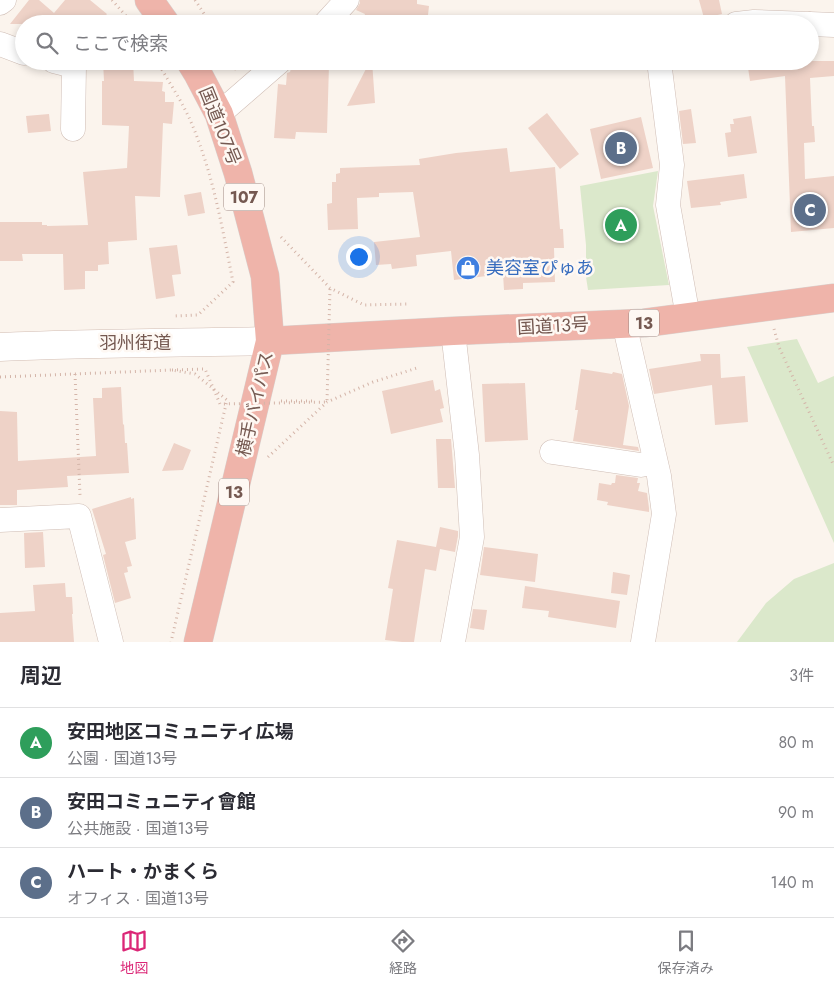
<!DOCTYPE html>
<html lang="ja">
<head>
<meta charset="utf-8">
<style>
  body { margin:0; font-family:Jost,"Noto Sans JP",sans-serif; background:#f2f2f3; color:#2b2b33 }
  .you { position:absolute; left:358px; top:256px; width:18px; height:18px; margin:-12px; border:4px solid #fff; border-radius:50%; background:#1a73e8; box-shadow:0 0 0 8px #1a73e833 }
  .badge { display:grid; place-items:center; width:32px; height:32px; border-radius:50%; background:#db2777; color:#fff; font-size:16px; font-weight:700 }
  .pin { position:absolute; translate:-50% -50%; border:2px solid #fff; box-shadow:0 1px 5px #0006 }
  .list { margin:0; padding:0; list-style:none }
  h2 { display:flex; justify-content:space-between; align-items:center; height:65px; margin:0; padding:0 20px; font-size:21px }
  h2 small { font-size:16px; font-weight:400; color:#7c7c81 }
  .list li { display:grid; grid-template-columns:32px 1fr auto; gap:15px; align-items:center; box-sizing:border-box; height:70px; padding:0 20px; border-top:1px solid #e1e1e2 }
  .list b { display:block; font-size:19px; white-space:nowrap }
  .list p { margin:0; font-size:16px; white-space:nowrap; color:#7c7c81 }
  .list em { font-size:16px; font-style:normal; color:#7c7c81 }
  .icon { flex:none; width:28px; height:28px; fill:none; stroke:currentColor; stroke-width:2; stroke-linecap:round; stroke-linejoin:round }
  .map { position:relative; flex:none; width:834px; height:642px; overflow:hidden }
  .search { position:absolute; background:#fff; box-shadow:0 2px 8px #0003; left:15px; right:15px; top:15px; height:55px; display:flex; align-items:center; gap:12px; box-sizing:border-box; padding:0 18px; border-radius:28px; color:#7c7c81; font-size:19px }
  .sheet { height:275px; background:#fff }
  nav { display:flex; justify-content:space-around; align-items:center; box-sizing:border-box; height:70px; border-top:1px solid #e1e1e2; background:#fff; font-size:14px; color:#7c7c81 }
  nav a { display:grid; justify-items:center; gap:2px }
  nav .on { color:#db2777 }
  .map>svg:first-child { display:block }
  .green { fill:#dbe8cb }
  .building { fill:#eed2c7 }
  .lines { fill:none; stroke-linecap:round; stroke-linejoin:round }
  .street-casing { stroke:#cfbdb5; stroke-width:25 }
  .secondary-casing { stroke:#d2bdb3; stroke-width:29 }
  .highway-casing { stroke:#d8d1ce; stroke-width:29 }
  .path { stroke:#d4b5a9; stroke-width:3; stroke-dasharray:1 4; stroke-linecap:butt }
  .street { stroke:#fff; stroke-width:24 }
  .secondary { stroke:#fff; stroke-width:28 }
  .highway { stroke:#efb4aa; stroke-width:28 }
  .path-bridge { stroke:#d4b5a9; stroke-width:3; stroke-dasharray:1 4; stroke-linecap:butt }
  .labels { text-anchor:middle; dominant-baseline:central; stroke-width:5; stroke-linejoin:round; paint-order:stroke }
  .shield { fill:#fef8f3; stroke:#9e8982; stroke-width:1 }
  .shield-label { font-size:16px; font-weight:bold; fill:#755951 }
  .street-label { font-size:18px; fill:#755951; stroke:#fef8f3 }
  .shop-label { font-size:18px; fill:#366cbe; stroke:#fef8f3; text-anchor:start }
</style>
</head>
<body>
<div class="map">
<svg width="834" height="642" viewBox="0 0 834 642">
  <rect width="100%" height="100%" fill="#fbf4ed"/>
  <path class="green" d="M658 171 653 206 669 285 588 290 586 277V245L580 186Z
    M797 339 818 383 834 376V543L747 347Z
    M834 563V642H737L766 603 794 579Z"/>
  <path class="building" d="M29 0H39L54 13 65 0H90L107 14 99 24H10Z
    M360 0H417V4L429 6 427 24H374L363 20 365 14 356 10 360 3Z
    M699 0H719L722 14 704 18Z
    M103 61H133L134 81 163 82 162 91 165 92V102H174L172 124 163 123 160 197 135 196 137 240 108 242 109 264 98 265V271H85V289L64 290 63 254H22L23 261H0V222H42V225H47V226L88 225 83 172 127 168 129 126 102 125V81H104Z
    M370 61H372L375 103 347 106Z
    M747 61H834V76L810 78 812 126H814L815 142 804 143 805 179 834 176V228L791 232 785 76 750 81Z
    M293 62 329 65 327 133 296 132 295 139 274 138 278 84 286 85 287 73 290 72Z
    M691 109 696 143 683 144 679 111Z
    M547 113 579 154 560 169 528 128Z
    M49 114 51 131 28 133 26 116Z
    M751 116 757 153 728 157 725 133 731 132 730 124H734L733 119Z
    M641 117 653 168 601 179 590 129Z
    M507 148 510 172 555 167 560 229H563L564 248H554L555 282 523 283V289L504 290 503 274 454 280 451 251 416 255 417 266 392 269 391 264 376 265 374 242 420 237 413 192 379 193V197L357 198 358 229 328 230 327 204 332 203V182H336V174L340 173V168L420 165 419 159 456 153Z
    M744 174 747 198 720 202 721 205 691 208 687 181Z
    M201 192 205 213 188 216 184 195Z
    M177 245 181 274 172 275 175 296 156 299 149 248Z
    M700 354H720L721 378 745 376 748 422 715 425 712 385 654 394 649 369 701 361Z
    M581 369 612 374 613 372 622 374 629 406 623 445 638 447 639 451 573 441 578 410H575Z
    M433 380 435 391 440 389 444 408 440 409 443 422 391 434 382 391Z
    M525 383 528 440 485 442 482 384Z
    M121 387 123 425 124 424 125 443H127L129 473 67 476 68 487 17 490V505H0V411L17 412 18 461 96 456 93 398H102V388Z
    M436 439H451L455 488H438Z
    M174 443 191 450 183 470 162 471Z
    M616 475 638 478 637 483H640L638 491 647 493 649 508V512L607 505 608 502 597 500 599 483 611 485 612 483H615Z
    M131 497V499L134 498 136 539 125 542 132 566 127 567 128 572 124 573 131 598 115 603 103 555 106 554 92 509Z
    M440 527 458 531V536L455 552 440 549 436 571 425 569 414 642H402L385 640 393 589 388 588 397 540 436 547Z
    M43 532 45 567 25 568 24 533Z
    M484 547 538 554 535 582 480 575Z
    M613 572 630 575 627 595 611 593Z
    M65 583 66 597H72L73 614H72L74 642H0V613L35 611 33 585Z
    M525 586 620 601 616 628 548 617 549 611 522 608Z
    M473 609 487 610 484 630 470 628Z"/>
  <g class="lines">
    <g class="street-casing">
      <path id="street" d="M0 3 4 0
        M325 24 347 0
        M736 24 754 22 809 24
        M810 24 834 25
        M0 44 24 53
        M54 61 74 66 73 129
        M659 61 672 165 668 205 688 317
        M219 114 280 61
        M624 323 659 476 664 514 643 642
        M453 331 467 455 472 537 453 642
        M552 452 641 465 655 461
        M0 520 79 516 111 642"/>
    </g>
    <g class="secondary-casing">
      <path id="secondary" d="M0 347C90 343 180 343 270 341"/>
    </g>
    <g class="highway-casing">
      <path id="highway" d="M149 0 166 24
        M190 61 198 74 219 114 238 173 265 276 270 341 198 642
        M270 341 453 331 644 323 834 298"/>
    </g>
    <path class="path" d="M112 0 133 24
      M195 0 211 24
      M157 61C168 81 182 101 191 122 213 173 222 227 233 282L198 315 173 316
      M231 61 236 70
      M281 237 330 288 364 305 407 304
      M774 329 779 347 834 466
      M75 374 80 495
      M0 377 172 370 195 374 227 400 171 642
      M281 401H313
      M268 457 327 402 373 382 417 368"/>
    <use href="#street" class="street"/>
    <use href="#secondary" class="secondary"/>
    <use href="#highway" class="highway"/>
    <path class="path-bridge" d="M172 370 205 369 220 404 327 402 330 288"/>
  </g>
  <defs>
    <g id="shop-disc" transform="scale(1.25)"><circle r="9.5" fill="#3f7fe0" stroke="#fef8f3"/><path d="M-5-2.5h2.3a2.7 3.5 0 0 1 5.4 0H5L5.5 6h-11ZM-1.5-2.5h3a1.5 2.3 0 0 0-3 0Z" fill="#fff"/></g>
  </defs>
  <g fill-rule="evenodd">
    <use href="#shop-disc" x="468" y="268"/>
  </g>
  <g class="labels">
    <g class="shield">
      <rect x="224" y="183.5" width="40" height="27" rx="4"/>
      <rect x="629" y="309.5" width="30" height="27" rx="4"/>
      <rect x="219" y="478.5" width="30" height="27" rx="4"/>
    </g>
    <g class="shield-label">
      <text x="244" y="197">107</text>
      <text x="644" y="323">13</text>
      <text x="234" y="492">13</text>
    </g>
    <g class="street-label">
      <text transform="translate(220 126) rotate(68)">国道107号</text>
      <text transform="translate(553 326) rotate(-3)">国道13号</text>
      <text x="135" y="343">羽州街道</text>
      <text transform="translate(255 404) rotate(-77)">横手バイパス</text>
    </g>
    <g class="shop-label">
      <text x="486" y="268">美容室ぴゅあ</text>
    </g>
  </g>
</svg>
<div class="you"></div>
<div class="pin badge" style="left:621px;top:225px;background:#2e9e5b">A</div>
<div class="pin badge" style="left:621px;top:148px;background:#5c6f8a">B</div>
<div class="pin badge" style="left:810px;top:210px;background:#5c6f8a">C</div>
<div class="search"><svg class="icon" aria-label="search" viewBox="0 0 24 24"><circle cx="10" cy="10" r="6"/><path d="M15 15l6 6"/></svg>ここで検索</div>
</div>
<section class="sheet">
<h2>周辺<small>3件</small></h2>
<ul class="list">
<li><span class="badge" style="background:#2e9e5b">A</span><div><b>安田地区コミュニティ広場</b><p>公園 · 国道13号</p></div><em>80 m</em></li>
<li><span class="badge" style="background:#5c6f8a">B</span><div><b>安田コミュニティ會館</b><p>公共施設 · 国道13号</p></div><em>90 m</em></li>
<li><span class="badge" style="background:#5c6f8a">C</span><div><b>ハート・かまくら</b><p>オフィス · 国道13号</p></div><em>140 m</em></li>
</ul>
</section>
<nav>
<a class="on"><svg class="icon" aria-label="map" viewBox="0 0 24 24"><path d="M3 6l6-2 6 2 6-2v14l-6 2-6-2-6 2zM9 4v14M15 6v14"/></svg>地図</a>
<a><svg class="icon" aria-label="directions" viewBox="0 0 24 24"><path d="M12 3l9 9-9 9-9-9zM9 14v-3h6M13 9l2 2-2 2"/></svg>経路</a>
<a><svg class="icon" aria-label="saved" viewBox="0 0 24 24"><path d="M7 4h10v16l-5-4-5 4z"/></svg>保存済み</a>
</nav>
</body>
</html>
